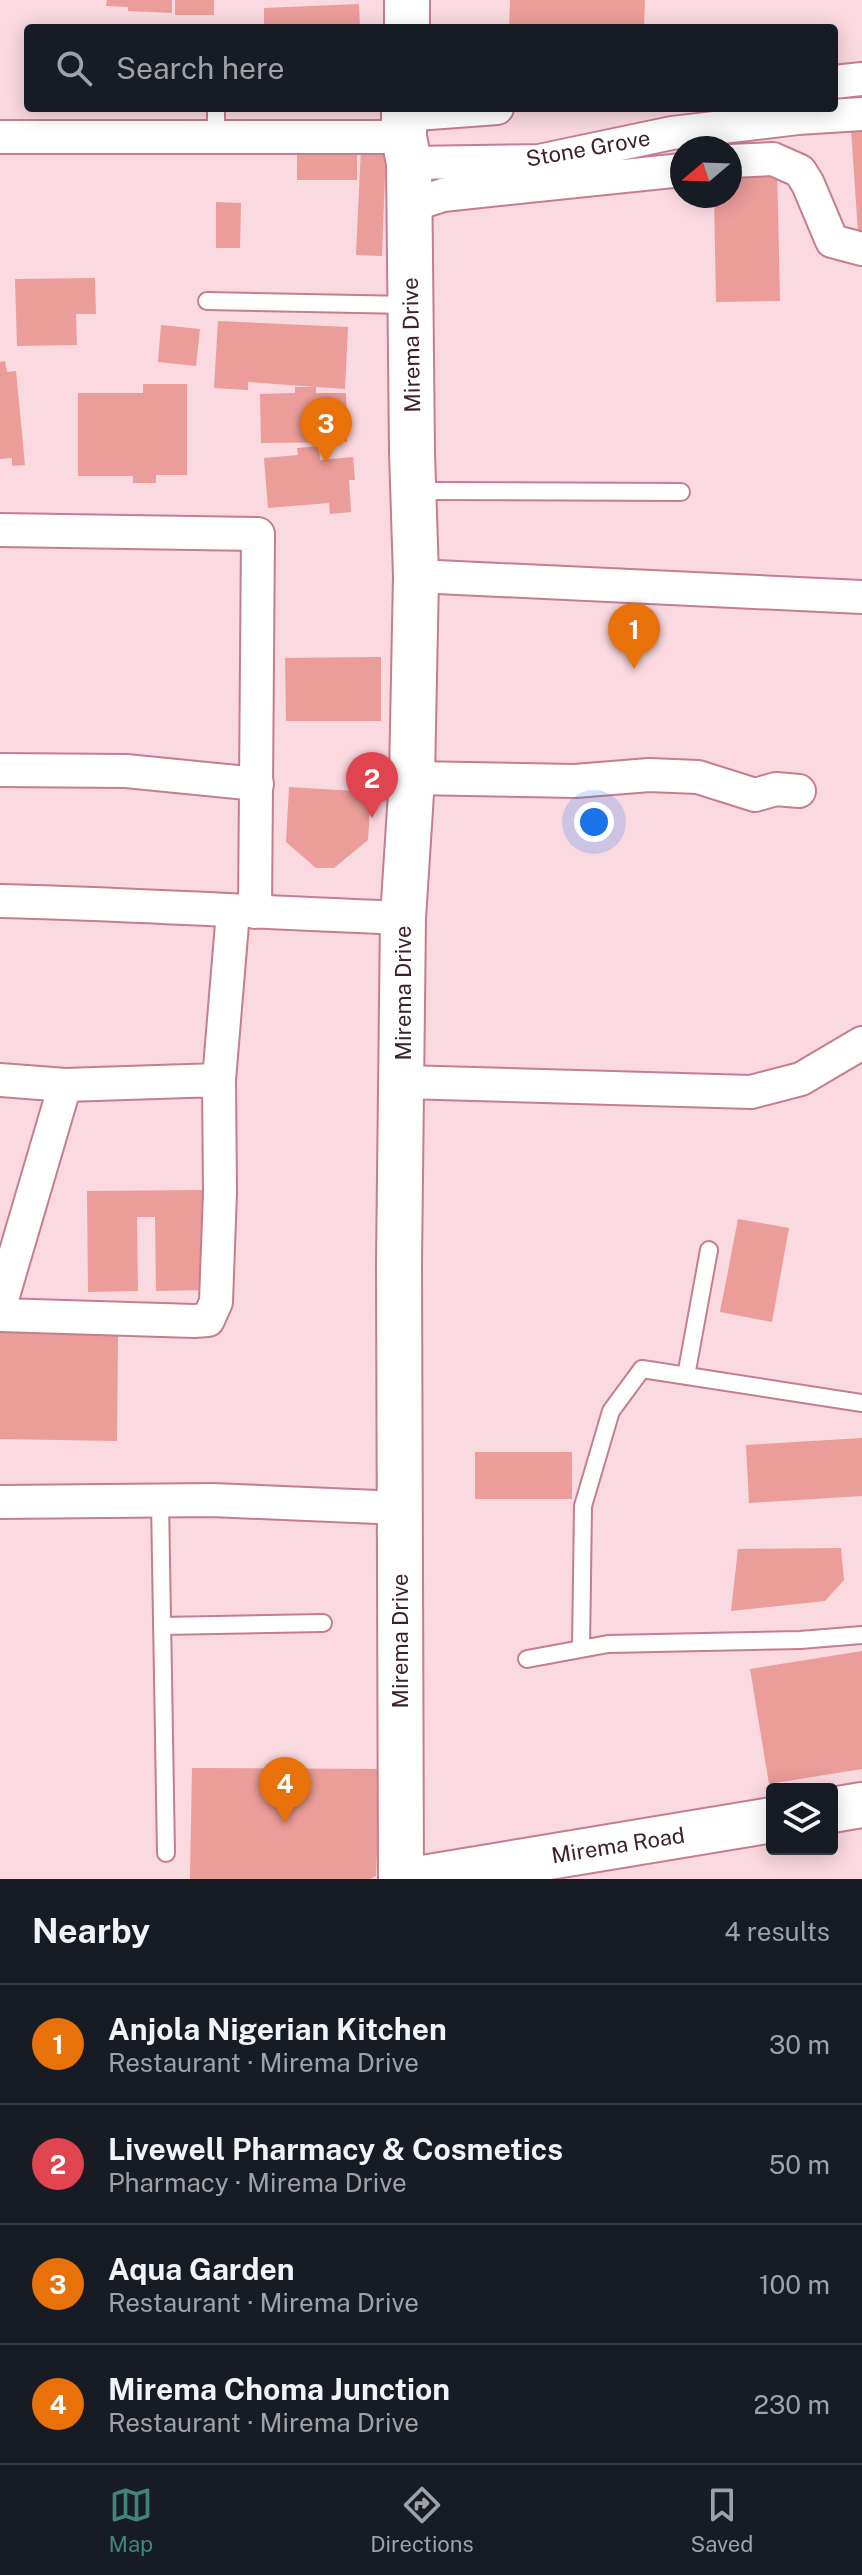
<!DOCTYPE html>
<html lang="en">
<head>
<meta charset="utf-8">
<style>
  body { margin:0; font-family:"Public Sans",sans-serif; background:#242831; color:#f1f3f6 }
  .controls { position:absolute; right:24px; bottom:24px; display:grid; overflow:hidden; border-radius:8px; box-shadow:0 4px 20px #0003 }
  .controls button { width:72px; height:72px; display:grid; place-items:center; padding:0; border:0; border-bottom:2px solid #363941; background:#171b24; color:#f1f3f6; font:40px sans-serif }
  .compass { position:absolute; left:670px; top:136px; width:72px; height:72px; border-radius:50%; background:#171b24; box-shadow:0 4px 20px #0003; rotate:251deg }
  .you { position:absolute; left:594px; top:822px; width:28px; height:28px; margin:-20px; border:6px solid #fff; border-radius:50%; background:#1a73e8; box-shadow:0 0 0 12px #1a73e833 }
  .badge { display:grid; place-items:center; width:52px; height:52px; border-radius:50%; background:#40857b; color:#fff; font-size:26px; font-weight:700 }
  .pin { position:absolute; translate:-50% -66px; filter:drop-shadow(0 2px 4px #0008) }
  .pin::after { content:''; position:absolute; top:42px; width:28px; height:24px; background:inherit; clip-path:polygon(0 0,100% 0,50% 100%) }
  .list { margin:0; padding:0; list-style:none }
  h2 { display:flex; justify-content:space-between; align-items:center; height:104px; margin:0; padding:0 32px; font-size:34px }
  h2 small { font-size:26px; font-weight:400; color:#9ea1a6 }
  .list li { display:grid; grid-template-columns:52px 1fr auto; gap:24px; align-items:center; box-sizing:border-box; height:120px; padding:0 32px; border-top:2px solid #363941 }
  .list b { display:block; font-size:30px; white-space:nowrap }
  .list p { margin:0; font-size:26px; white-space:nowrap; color:#9ea1a6 }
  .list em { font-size:26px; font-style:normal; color:#9ea1a6 }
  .icon { flex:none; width:44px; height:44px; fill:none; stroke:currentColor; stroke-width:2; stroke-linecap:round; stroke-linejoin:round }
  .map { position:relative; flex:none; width:862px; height:1879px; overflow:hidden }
  .search { position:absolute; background:#171b24; box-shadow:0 4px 20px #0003; left:24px; right:24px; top:24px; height:88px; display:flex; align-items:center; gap:20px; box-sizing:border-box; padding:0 28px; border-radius:8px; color:#9ea1a6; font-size:30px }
  .sheet { height:584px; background:#171b24 }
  nav { display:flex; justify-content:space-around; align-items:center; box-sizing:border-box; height:112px; border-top:2px solid #363941; background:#171b24; font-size:22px; color:#9ea1a6 }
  nav a { display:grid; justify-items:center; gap:4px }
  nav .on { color:#40857b }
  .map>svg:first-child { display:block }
  .building { fill:#ea9d99 }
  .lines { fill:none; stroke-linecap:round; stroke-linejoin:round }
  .lane-casing { stroke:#c57d90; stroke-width:20 }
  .street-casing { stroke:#c57d90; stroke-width:36 }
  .secondary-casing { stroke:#c57d90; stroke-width:48 }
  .lane { stroke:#fff; stroke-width:16 }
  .street { stroke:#fff; stroke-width:32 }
  .secondary { stroke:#fff; stroke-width:44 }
  .labels { text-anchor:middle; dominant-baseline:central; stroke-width:6; stroke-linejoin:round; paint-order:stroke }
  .street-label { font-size:22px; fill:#3e2129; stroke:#fff }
</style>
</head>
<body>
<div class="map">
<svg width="862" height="1879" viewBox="0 0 862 1879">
  <rect width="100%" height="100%" fill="#fad9e0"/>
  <path class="building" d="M107 0H172V13L128 11V7L106 6Z
    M175 0H214V15H175Z
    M510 0H645L644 28H509Z
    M359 4 360 28H264V8Z
    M862 114V231L858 232 850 115Z
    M297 146H357V180H297Z
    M361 147 386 148 382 256 356 255Z
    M730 166H777L780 301 716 302 714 196H730Z
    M216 202 241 203 240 248H216Z
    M95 278 96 314H76L77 345 17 346 15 279Z
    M218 321 348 327 345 389 248 382V390L214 388Z
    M161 325 200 329 196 366 158 362Z
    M5 361 7 372 16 371 25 465 12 466V458L0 459V362Z
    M143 384H187V475H156V483H133V476H78V393H143Z
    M295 387H316V393H346L347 442 261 443 260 394 295 393Z
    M319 446 320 460 353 457 355 480H349L351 512 330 514 329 503 268 508 264 458 298 455 297 448Z
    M381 657V721H286L285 658Z
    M289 787 371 792 368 840 334 868H316L286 842Z
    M204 1190 206 1290 156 1291 155 1217H137L138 1291 88 1292 87 1191Z
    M738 1219 789 1228 772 1322 720 1312Z
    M0 1332 118 1335 117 1441 0 1439Z
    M862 1438V1496L749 1503 746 1445Z
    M475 1452H572V1499H475Z
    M841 1548 844 1580 825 1601 731 1611 738 1549Z
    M862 1651V1769L769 1784 750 1669Z
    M192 1768 380 1769 376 1876 370 1879H190Z"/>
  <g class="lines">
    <g class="lane-casing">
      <path id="lane" d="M216 108V137
        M207 301 409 305
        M414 491 681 492
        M686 1376 709 1250
        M160 1501 166 1853
        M162 1626 323 1623
        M581 1649 583 1506 611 1411 642 1369 862 1403
        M527 1659 608 1644 800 1640 862 1635"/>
    </g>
    <g class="street-casing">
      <path id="street" d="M834 82 862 79
        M403 115 497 108
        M0 137H404
        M730 161 773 159 800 171 808 184 832 241 862 249
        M409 163 539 161 672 133 798 118 862 114
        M409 206 443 195 682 170
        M0 530 258 534 255 912
        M416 576 862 597
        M0 770 126 771 257 784
        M412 778 575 781 649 775 698 777 755 795 776 789 799 791
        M0 901C134 904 269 913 403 918
        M0 1080 65 1085 219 1080 233 912
        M403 1082 751 1092 801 1079 862 1043
        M0 1306 65 1085
        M0 1315 194 1321 208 1320 216 1302 220 1192 219 1080
        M0 1502 212 1500 401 1508"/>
    </g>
    <g class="secondary-casing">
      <path id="secondary" d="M407 28V0
        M832 1810 862 1805
        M401 1879 399 1264 403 918 412 778 416 576 412 452 409 163 404 137V108
        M417 1879 772 1820"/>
    </g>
    <use href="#lane" class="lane"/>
    <use href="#street" class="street"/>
    <use href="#secondary" class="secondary"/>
  </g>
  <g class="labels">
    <g class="street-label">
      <text transform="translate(588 148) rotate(-10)">Stone Grove</text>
      <text transform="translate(411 345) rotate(-91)">Mirema Drive</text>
      <text transform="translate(403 993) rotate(-90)">Mirema Drive</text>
      <text transform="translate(400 1641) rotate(-90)">Mirema Drive</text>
      <text transform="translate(618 1845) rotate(-9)">Mirema Road</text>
    </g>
  </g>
</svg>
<div class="controls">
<button><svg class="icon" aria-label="layers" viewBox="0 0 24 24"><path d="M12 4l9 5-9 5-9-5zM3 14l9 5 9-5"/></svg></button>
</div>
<svg class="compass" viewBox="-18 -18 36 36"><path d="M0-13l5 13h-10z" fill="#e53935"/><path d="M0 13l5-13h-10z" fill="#9ea1a6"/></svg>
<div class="you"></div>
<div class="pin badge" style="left:634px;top:669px;background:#e8710a">1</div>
<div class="pin badge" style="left:372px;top:818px;background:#e0444e">2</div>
<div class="pin badge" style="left:326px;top:463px;background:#e8710a">3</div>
<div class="pin badge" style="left:285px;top:1823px;background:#e8710a">4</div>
<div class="search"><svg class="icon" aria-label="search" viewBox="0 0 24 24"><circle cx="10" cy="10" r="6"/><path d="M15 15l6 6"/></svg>Search here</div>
</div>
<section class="sheet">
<h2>Nearby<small>4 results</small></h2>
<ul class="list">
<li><span class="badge" style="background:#e8710a">1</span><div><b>Anjola Nigerian Kitchen</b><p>Restaurant · Mirema Drive</p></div><em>30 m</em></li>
<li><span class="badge" style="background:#e0444e">2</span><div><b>Livewell Pharmacy &amp; Cosmetics</b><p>Pharmacy · Mirema Drive</p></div><em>50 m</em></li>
<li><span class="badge" style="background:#e8710a">3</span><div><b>Aqua Garden</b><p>Restaurant · Mirema Drive</p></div><em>100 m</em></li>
<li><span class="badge" style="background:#e8710a">4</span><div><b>Mirema Choma Junction</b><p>Restaurant · Mirema Drive</p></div><em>230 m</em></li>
</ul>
</section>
<nav>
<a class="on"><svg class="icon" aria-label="map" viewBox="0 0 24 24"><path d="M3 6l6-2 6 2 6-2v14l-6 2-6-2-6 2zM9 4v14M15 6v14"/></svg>Map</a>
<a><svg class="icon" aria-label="directions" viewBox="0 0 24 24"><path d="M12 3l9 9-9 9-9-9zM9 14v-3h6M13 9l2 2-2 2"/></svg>Directions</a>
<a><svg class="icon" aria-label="saved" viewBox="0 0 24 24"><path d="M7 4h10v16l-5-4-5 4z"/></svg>Saved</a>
</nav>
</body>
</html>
